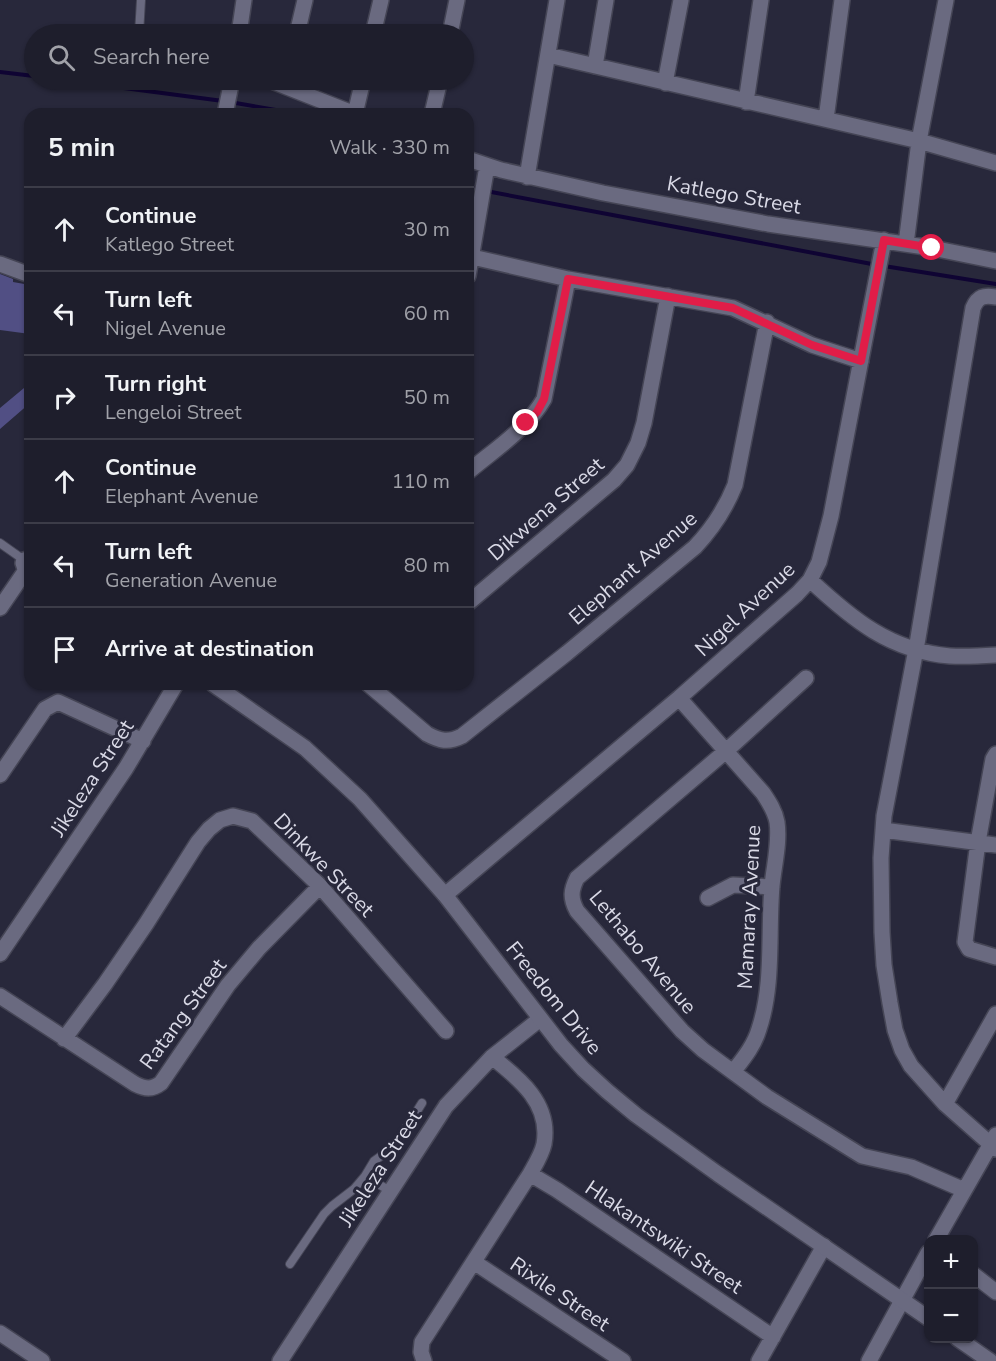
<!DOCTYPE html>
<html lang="en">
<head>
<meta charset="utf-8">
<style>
  body { margin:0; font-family:"Nunito Sans",sans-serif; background:#2b2b38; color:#f1f3f6 }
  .controls { position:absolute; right:18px; bottom:18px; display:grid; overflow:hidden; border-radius:12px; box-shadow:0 2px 4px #0004 }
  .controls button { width:54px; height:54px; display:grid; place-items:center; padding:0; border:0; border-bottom:2px solid #3c3c48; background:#1e1e2c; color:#f1f3f6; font:30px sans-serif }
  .stop { position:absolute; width:18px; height:18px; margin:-14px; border:4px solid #e11d48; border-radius:50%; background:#fff }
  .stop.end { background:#e11d48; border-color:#fff; box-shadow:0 2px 6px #0008 }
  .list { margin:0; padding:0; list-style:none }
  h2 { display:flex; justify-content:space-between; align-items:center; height:78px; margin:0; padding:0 24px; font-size:26px }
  h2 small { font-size:20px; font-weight:400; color:#a1a2a9 }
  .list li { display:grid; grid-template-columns:39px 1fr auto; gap:18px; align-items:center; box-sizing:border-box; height:84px; padding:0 24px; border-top:2px solid #3c3c48 }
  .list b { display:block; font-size:22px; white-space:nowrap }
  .list p { margin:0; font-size:20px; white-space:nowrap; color:#a1a2a9 }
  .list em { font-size:20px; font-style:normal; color:#a1a2a9 }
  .icon { flex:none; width:33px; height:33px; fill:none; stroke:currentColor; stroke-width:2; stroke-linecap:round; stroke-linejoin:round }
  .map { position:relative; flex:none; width:996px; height:1361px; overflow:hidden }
  .search { position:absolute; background:#1e1e2c; box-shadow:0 2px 4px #0004; left:24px; top:24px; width:450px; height:66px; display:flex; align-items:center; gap:15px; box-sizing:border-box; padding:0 21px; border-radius:33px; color:#a1a2a9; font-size:22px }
  .panel { position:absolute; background:#1e1e2c; box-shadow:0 2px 4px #0004; left:24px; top:108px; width:450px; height:582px; border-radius:18px }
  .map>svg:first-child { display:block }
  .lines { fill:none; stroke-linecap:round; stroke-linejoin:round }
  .stream { stroke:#0f0433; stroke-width:4 }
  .building { fill:#514f84 }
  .lane-casing { stroke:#454555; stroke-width:10 }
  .street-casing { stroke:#454555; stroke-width:18 }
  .secondary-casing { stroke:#454555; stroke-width:18 }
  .lane { stroke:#6a6a80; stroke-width:8 }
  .street { stroke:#6a6a80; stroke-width:15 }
  .secondary { stroke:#6a6a80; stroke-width:15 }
  .route { stroke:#e11d48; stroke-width:8 }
  .labels { text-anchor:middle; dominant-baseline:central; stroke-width:6; stroke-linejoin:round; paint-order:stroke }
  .street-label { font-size:21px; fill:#d9d9e6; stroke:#28283b }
</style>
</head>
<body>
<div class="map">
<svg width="996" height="1361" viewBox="0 0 996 1361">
  <rect width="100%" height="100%" fill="#28283b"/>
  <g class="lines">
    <path class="stream" d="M0 72 34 76
      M63 80 223 101
      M230 102 299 114
      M468 187 479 189
      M486 191 877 265
      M884 266 996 284"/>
  </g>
  <path class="building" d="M0 274 13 279V282L30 285V334L0 330Z
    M30 383V403L0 429V408Z"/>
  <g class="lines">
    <g class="lane-casing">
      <path id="lane" d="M139 34 141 0
        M0 543 24 560
        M365 1176 374 1161 395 1146 422 1103
        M290 1264 324 1214 332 1206 354 1189 365 1176 390 1191"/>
    </g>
    <g class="street-casing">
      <path id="street" d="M297 34 305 0
        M373 34 381 0
        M450 34 457 0
        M548 55 919 141 996 163
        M595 66 606 0
        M269 80 355 114
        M665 83 681 0
        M746 102 761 0
        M355 114 363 80
        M432 114 440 80
        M826 119 842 0
        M468 159 501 170 603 193 768 224 932 248 996 261
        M527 177 557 0
        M906 244 919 141 946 0
        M468 256 568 279 733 308 812 345 861 361
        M0 264 30 275
        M468 276 487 166
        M996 297C984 295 978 296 973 308L917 644 884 816 881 858 882 932 884 965 890 1003 895 1030 902 1050 911 1066 945 1104 996 1149
        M468 472C494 450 527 429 544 399L568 279
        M810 580C852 619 890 651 950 656 965 657 981 656 996 655
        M468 603 614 480 627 465 638 443 644 423 668 296
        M806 678 726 751 577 878C571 890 570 898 577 911L682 1031 703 1050 767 1097 862 1156 911 1167 964 1190
        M368 684 427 734C440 741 448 743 462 736L567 653 695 547C713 528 725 510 735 485L767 322
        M679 698 763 793C769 802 775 811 777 822 780 843 774 865 772 886 768 933 774 984 759 1029 754 1046 743 1059 733 1072
        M996 754 993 759 978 842 965 942 969 949 996 957
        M0 775 45 709 58 702 143 741
        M883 830 996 845
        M445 895 679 698 797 594 810 580 819 562 831 516 884 240
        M708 898 733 885 772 887
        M0 954 126 768 176 684
        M0 996 135 1084C145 1089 152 1090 161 1083L228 985 259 948 320 886
        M64 1039 105 984 146 924 198 842 209 829 220 820 233 816 252 821 320 886 446 1031
        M945 1104 996 1014
        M530 1174 557 1190 773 1337
        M936 1240 996 1135
        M474 1262 623 1361
        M974 1275 996 1292
        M0 1333 42 1361
        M280 1361 446 1106 492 1057 540 1019
        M424 1361 421 1352 422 1342 530 1174C535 1165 542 1154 544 1144 551 1104 520 1079 492 1057
        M759 1361 824 1246
        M869 1361 928 1253"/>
    </g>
    <g class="secondary-casing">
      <path id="secondary" d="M239 34 244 0
        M225 114 232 80
        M30 558 24 560 23 563 25 569 30 570
        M0 608 26 570
        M213 684 305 748 360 799 445 895 561 1045 583 1069 607 1091 636 1115 718 1174 928 1318
        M957 1338 990 1361"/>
    </g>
    <use href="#lane" class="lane"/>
    <use href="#street" class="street"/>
    <use href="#secondary" class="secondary"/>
  </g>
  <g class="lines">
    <path class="route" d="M526 423 537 412 544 399 568 279 733 308 812 345 861 361 884 240 932 248"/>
  </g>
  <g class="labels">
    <g class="street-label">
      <text transform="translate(734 195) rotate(10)">Katlego Street</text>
      <text transform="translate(546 509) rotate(-41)">Dikwena Street</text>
      <text transform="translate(633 568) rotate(-41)">Elephant Avenue</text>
      <text transform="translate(745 609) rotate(-43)">Nigel Avenue</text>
      <text transform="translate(92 778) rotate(-57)">Jikeleza Street</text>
      <text transform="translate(324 865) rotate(46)">Dinkwe Street</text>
      <text transform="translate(749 907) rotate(-87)">Mamaray Avenue</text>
      <text transform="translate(643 952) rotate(50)">Lethabo Avenue</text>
      <text transform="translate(554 998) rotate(51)">Freedom Drive</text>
      <text transform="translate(183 1014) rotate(-54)">Ratang Street</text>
      <text transform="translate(380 1168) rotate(-57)">Jikeleza Street</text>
      <text transform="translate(664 1237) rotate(34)">Hlakantswiki Street</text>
      <text transform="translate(560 1294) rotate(34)">Rixile Street</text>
    </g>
  </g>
</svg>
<div class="controls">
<button>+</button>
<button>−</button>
</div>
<div class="stop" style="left:932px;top:248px"></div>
<div class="stop end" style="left:526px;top:423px"></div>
<div class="search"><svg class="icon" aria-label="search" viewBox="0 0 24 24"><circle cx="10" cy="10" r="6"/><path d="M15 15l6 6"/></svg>Search here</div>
<section class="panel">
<h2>5 min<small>Walk · 330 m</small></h2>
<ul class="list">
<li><svg class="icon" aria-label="ahead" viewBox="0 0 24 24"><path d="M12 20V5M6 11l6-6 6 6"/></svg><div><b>Continue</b><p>Katlego Street</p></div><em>30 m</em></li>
<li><svg class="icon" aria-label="left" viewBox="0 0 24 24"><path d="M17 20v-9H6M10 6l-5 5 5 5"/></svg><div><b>Turn left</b><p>Nigel Avenue</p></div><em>60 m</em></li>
<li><svg class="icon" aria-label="right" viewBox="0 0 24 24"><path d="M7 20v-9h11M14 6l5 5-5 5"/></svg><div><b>Turn right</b><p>Lengeloi Street</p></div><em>50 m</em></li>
<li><svg class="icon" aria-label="ahead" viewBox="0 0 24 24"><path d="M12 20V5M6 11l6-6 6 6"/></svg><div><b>Continue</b><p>Elephant Avenue</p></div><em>110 m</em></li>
<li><svg class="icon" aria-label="left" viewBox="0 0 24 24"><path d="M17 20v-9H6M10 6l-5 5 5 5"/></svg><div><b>Turn left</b><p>Generation Avenue</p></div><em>80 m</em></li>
<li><svg class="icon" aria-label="arrive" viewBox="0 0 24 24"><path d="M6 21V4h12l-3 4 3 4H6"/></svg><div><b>Arrive at destination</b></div></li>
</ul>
</section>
</div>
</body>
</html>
